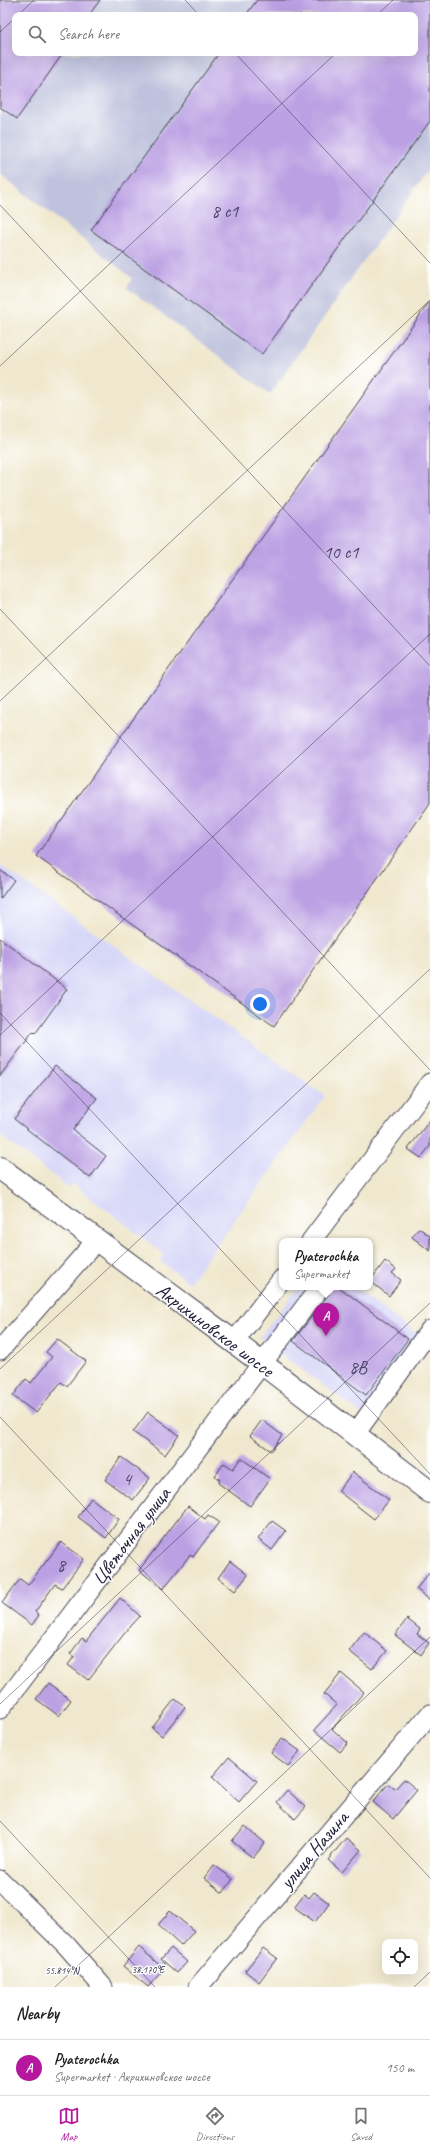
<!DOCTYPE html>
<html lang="en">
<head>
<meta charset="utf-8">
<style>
  body { margin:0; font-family:Caveat,sans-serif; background:#f6f6f6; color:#202124 }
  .controls { position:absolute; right:12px; bottom:12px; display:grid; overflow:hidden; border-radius:8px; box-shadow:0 4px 16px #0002 }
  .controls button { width:36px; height:36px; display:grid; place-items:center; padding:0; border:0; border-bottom:1px solid #e0e0e0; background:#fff; color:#202124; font:20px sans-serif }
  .you { position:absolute; left:260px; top:1004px; width:14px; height:14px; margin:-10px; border:3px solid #fff; border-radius:50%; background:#1a73e8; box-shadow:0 0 0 6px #1a73e833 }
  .badge { display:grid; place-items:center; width:26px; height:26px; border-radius:50%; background:#b5179e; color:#fff; font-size:13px; font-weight:700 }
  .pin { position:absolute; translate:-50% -33px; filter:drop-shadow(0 1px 2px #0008) }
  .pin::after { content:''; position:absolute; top:21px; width:14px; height:12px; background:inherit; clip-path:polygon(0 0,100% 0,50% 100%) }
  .popup { position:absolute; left:279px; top:1238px; width:94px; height:52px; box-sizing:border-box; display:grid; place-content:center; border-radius:8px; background:#fff; filter:drop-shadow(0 1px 3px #0005); font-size:13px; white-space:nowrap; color:#757577 }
  .popup b { font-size:15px; color:#202124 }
  .popup::after { content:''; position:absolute; left:50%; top:100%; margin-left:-8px; border:8px solid transparent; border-top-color:#fff }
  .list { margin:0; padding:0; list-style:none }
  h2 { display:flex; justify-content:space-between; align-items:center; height:52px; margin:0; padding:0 16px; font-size:17px }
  h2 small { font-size:13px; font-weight:400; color:#757577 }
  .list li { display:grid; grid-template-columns:26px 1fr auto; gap:12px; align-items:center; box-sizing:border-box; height:56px; padding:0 16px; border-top:1px solid #e0e0e0 }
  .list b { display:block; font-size:15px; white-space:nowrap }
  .list p { margin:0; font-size:13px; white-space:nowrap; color:#757577 }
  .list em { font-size:13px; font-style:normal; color:#757577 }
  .icon { flex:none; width:22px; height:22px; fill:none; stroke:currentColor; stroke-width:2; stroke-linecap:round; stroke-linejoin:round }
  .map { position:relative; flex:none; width:430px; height:1987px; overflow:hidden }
  .search { position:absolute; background:#fff; box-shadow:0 4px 16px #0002; left:12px; right:12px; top:12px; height:44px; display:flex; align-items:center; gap:10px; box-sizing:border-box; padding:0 14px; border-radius:8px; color:#757577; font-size:15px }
  .sheet { height:108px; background:#fff }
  nav { display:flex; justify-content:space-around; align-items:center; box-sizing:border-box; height:56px; border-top:1px solid #e0e0e0; background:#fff; font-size:11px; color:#757577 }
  nav a { display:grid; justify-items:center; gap:2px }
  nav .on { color:#b5179e }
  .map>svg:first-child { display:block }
  .built { fill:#d7d7f8 }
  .industrial { fill:#bfc2dd; fill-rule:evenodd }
  .building { fill:#bba0e3 }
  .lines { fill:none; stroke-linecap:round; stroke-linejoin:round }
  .minor-casing { stroke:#414051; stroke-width:21 }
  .major-casing { stroke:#414051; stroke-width:24 }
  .minor { stroke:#fff; stroke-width:19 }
  .major { stroke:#fff; stroke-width:22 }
  .ticks { fill:none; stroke:#22223b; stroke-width:1; stroke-opacity:0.45 }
  .labels { text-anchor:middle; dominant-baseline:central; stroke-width:3; stroke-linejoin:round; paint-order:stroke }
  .number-label { font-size:18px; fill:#484265 }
  .street-label { font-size:20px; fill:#22223b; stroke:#fff }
  .ticks-label { font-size:10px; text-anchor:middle; fill:#22223b; stroke:#fff; stroke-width:3; stroke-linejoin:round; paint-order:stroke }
</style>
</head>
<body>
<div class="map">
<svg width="430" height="1987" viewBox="0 0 430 1987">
  <rect width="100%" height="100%" fill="#fff"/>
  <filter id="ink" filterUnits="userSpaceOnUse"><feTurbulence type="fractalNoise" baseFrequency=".025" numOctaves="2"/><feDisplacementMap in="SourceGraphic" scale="8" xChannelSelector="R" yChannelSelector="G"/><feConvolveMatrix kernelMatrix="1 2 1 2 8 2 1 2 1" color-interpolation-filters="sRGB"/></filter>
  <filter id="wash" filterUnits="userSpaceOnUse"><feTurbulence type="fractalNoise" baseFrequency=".012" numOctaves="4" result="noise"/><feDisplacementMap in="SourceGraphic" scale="16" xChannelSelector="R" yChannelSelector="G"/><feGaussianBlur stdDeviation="0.9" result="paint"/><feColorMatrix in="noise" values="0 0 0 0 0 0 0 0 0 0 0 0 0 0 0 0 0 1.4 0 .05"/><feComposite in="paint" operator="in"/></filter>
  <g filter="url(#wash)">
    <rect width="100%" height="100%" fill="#f0e8ce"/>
    <path class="built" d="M0 865 325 1096 189 1283 160 1261 164 1254 73 1184 69 1188 0 1135Z
      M299 1287H354L420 1337 363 1415 259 1338Z"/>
    <path class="industrial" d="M0 0H430V167L270 394 127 288 132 278 0 174ZM15 15H415V53H15Z"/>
    <g id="blocks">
      <path class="building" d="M0 0H100L89 15H15V53H63L17 119 0 107Z
        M257 0H430V121L262 354 91 230 219 53H415V15H246Z
        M430 301V803L274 1026 36 856Z
        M0 870 14 880 0 899Z
        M0 938 67 989 35 1034 33 1032 0 1076Z
        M55 1066 97 1098 73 1130 106 1156 90 1178 14 1119Z
        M430 1120V1146L421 1158 408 1149Z
        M419 1228 430 1236V1251L412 1237Z
        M385 1261 396 1269 392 1273 401 1280 389 1296 370 1281Z
        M331 1287H339L408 1339 366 1395 293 1341 329 1294Z
        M57 1339 86 1361 67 1386 61 1382 36 1413 13 1396 26 1379 31 1383 52 1357 46 1352Z
        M148 1412 179 1435 165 1455 133 1432Z
        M262 1420 282 1435 271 1451 250 1436Z
        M121 1457 150 1478 133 1500 105 1480Z
        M241 1458 270 1479 250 1506 218 1483 220 1480 215 1476 224 1463 233 1469Z
        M353 1472 389 1500 374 1519 338 1491Z
        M91 1498 119 1519 106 1538 78 1517Z
        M188 1506 205 1519 208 1515 219 1522 193 1557 190 1555 163 1589 139 1570Z
        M272 1521 286 1531 272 1550 258 1539Z
        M61 1542 84 1559 62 1588 55 1584 35 1612 39 1615 32 1625 2 1603 20 1579 28 1585Z
        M230 1561 248 1575 235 1591 218 1578Z
        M430 1572V1600L416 1589Z
        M120 1598 140 1616 124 1634 88 1680 68 1665 74 1657 70 1654 82 1638 86 1641Z
        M407 1619 420 1629 417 1634 429 1643 421 1655 395 1635Z
        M364 1632 387 1651 372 1669 349 1651Z
        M341 1673 364 1692 332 1729 348 1743 340 1752 314 1730 337 1705 324 1694Z
        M48 1683 71 1700 59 1716 36 1699Z
        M175 1699 185 1707 162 1736 152 1728Z
        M282 1738 300 1751 288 1766 271 1753Z
        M229 1757 257 1781 239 1802 212 1777Z
        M404 1779 417 1790 393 1819 373 1802 388 1784 395 1789Z
        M287 1790 306 1807 295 1819 277 1802Z
        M245 1826 265 1843 253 1858 232 1841Z
        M346 1838 361 1850 342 1872 328 1860Z
        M214 1865 233 1879 223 1893 204 1878Z
        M314 1892 329 1903 315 1922 294 1907 304 1894 309 1898Z
        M170 1911 194 1931 181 1946 158 1925Z
        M139 1947 164 1969 148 1987 123 1966Z
        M171 1948 187 1962 177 1973 161 1959Z
        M263 1948 277 1958 259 1982 245 1971Z"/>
    </g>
  </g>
  <g filter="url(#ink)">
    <use href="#blocks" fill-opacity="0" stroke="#414051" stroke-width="1"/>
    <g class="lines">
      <g class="minor-casing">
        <path id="minor" d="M311 1241 430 1083
          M234 1342 282 1279
          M0 1350 96 1241
          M355 1434 430 1330
          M0 1709 320 1287
          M0 1880 66 1945 103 1987
          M198 1987 430 1714"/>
      </g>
      <g class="major-casing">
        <path id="major" d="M0 1168 234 1342 430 1492"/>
      </g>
      <use href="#minor" class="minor"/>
      <use href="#major" class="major"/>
    </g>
  </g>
  <path class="ticks" d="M185 0 199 15M18 15 34 0M377 15 393 0M0 32 15 18M235 53 430 263M0 205 430 666M0 366 336 53M0 609 430 1070M0 701 430 300M0 1013 430 1474M0 1035 430 634M0 1369 430 969M0 1417 430 1878M0 1704 430 1303M0 1821 155 1987M55 1987 430 1637M414 1987 430 1972"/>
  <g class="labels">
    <g class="number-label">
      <text x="225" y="211">8 с1</text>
      <text x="341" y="552">10 с1</text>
      <text x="358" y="1367">8В</text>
      <text x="127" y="1479">4</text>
      <text x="61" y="1565">8</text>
    </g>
    <g class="street-label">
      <text transform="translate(215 1330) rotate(37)">Акрихиновское шоссе</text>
      <text transform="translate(131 1536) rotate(-53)">Цветочная улица</text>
      <text transform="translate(314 1850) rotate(-50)">улица Назина</text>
    </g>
  </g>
  <g class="ticks-label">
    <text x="148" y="1973">38.170°E</text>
    <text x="62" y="1974">55.814°N</text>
  </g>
</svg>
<div class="controls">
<button><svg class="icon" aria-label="locate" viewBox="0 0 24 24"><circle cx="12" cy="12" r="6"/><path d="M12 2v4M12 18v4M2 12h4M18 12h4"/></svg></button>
</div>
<div class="you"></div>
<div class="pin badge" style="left:326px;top:1336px">A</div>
<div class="popup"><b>Pyaterochka</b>Supermarket</div>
<div class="search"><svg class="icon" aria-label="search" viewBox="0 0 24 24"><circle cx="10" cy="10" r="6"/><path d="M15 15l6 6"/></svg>Search here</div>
</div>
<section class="sheet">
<h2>Nearby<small></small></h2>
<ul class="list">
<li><span class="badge">A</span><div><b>Pyaterochka</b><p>Supermarket · Акрихиновское шоссе</p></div><em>150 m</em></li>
</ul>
</section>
<nav>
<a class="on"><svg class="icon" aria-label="map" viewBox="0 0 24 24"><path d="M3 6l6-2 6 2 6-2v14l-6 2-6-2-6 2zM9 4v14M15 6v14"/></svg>Map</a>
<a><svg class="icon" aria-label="directions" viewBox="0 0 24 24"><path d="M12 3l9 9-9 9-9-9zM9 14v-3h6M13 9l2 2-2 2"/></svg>Directions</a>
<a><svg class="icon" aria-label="saved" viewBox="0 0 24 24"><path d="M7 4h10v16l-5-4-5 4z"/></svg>Saved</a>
</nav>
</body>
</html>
